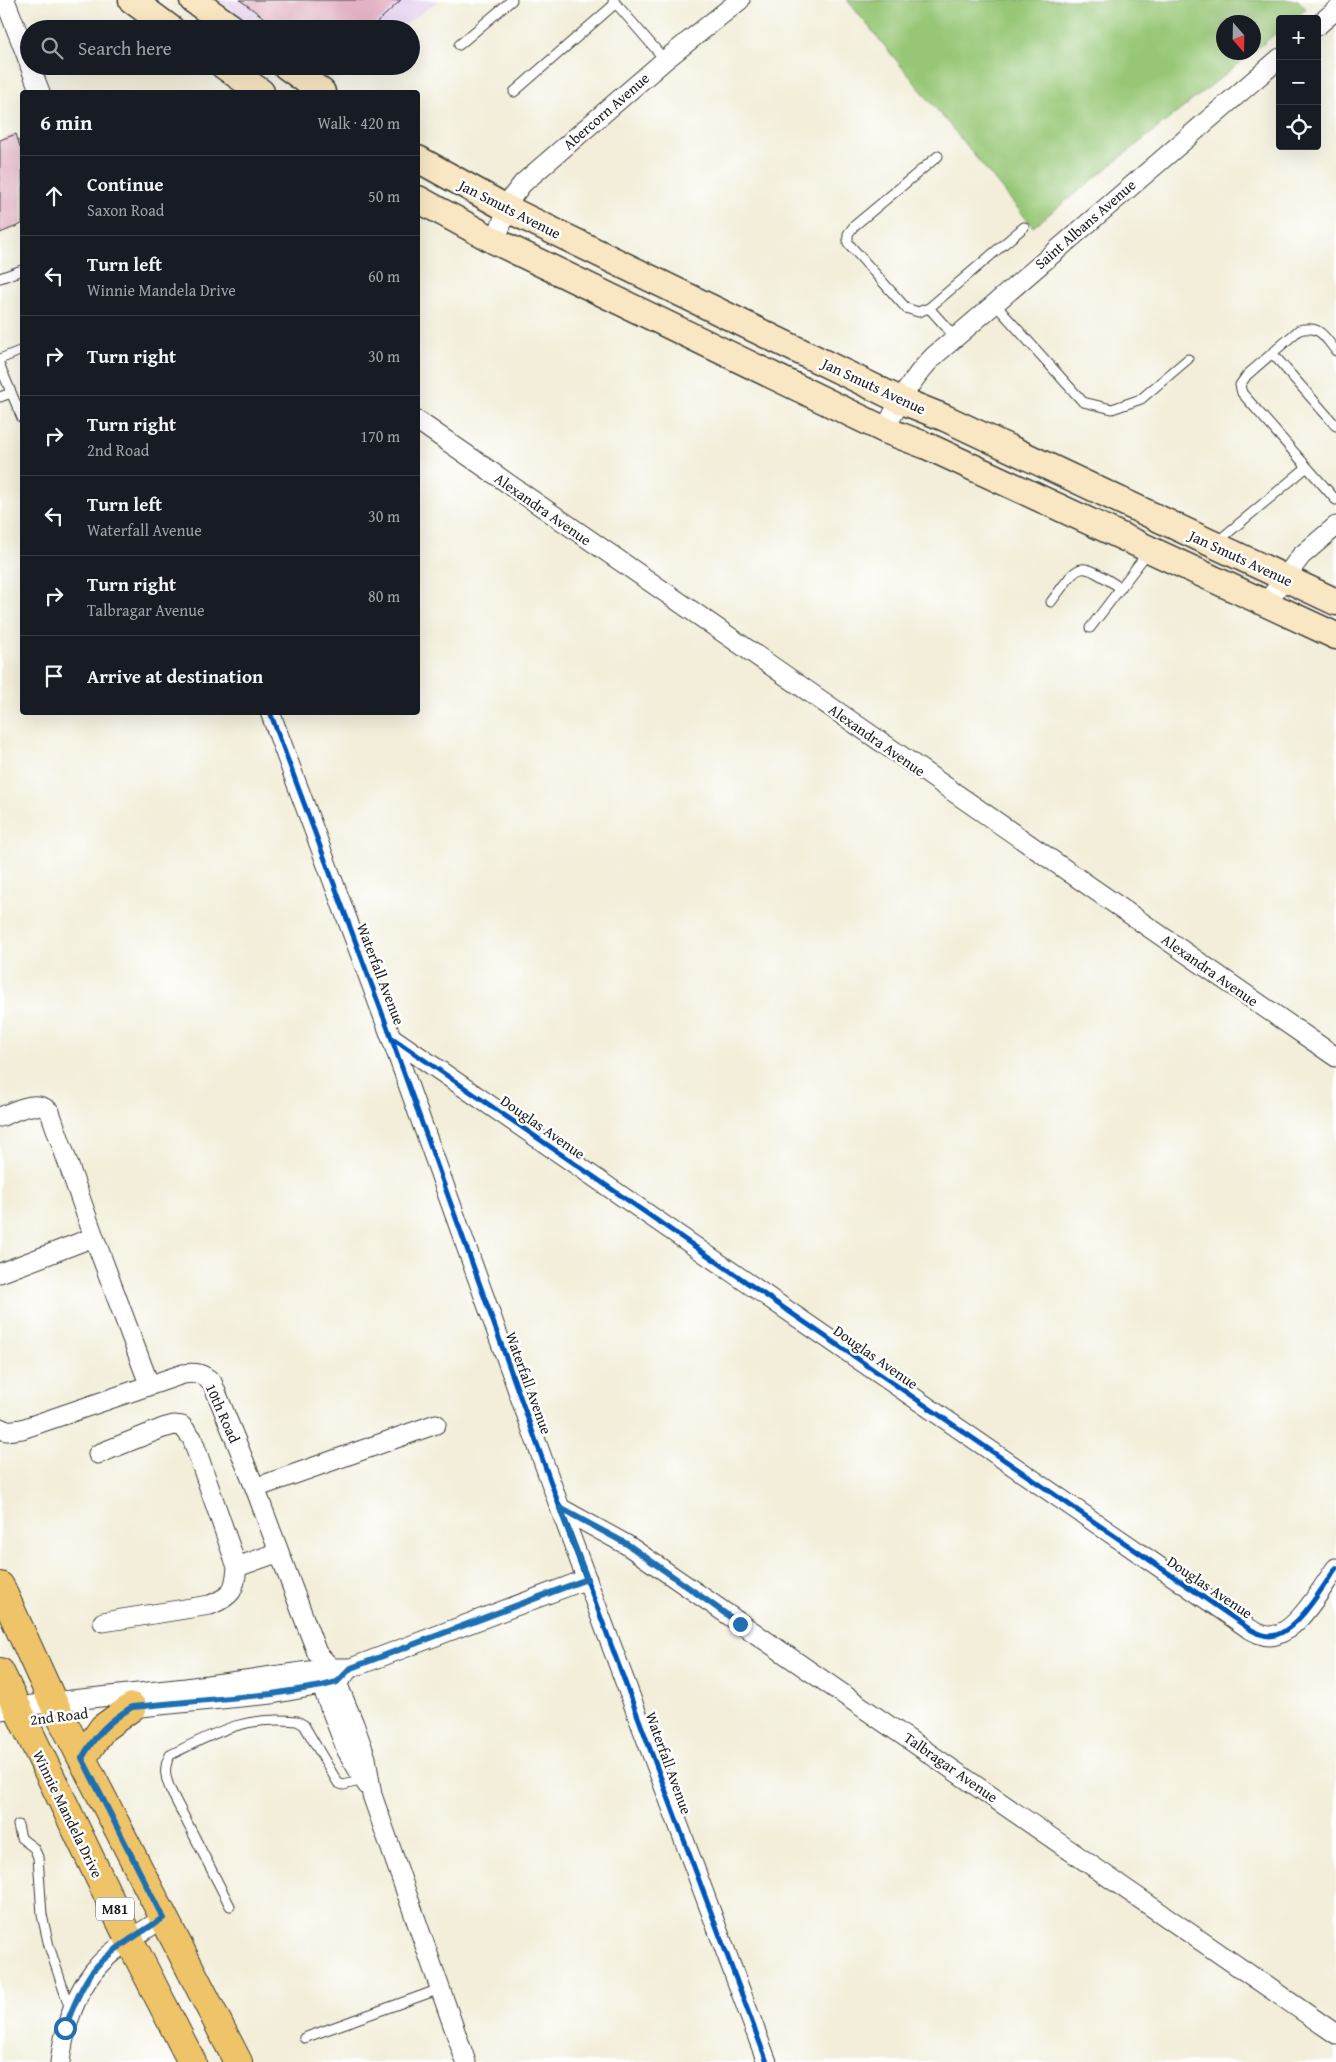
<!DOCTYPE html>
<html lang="en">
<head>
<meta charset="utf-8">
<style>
  body { margin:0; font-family:"Gentium Book Plus",serif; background:#242831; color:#f1f3f6 }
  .controls { position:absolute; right:15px; top:15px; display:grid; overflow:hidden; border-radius:5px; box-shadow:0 5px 20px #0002 }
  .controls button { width:45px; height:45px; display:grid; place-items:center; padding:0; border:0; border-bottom:1px solid #363941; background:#171b24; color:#f1f3f6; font:25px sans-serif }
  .compass { position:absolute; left:1216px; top:15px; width:45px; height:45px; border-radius:50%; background:#171b24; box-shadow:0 5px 20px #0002; rotate:160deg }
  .stop { position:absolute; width:15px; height:15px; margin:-11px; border:4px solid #1f6fb2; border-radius:50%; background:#fff }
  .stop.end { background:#1f6fb2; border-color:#fff; box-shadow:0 1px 5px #0008 }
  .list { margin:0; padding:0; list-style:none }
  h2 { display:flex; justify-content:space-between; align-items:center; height:65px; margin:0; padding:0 20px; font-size:21px }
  h2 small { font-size:16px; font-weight:400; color:#9ea1a6 }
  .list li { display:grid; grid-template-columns:32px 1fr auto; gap:15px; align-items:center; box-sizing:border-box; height:80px; padding:0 20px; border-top:1px solid #363941 }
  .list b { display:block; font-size:19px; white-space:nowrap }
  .list p { margin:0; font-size:16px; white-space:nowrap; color:#9ea1a6 }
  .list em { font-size:16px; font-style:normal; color:#9ea1a6 }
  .icon { flex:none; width:28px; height:28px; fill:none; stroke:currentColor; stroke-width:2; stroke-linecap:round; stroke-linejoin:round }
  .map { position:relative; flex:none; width:1336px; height:2062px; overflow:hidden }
  .search { position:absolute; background:#171b24; box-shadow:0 5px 20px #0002; left:20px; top:20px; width:400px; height:55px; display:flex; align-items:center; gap:12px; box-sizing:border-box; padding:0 18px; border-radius:28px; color:#9ea1a6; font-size:19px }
  .panel { position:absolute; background:#171b24; box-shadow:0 5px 20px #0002; left:20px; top:90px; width:400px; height:625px; border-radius:5px }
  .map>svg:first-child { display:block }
  .built { fill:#e6d2f0 }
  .green { fill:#97c776; stroke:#5a7249 }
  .building { fill:#e3b3c5 }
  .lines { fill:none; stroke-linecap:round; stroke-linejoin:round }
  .lane-casing { stroke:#3c3c38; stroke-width:11 }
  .street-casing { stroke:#3c3c38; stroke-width:21 }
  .secondary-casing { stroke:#3c3c38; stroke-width:29 }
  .primary-casing { stroke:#3c3c38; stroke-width:30 }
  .lane { stroke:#fff; stroke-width:9 }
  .street { stroke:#fff; stroke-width:19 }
  .secondary { stroke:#f9e7c3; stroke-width:26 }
  .primary { stroke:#efc469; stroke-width:28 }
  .cycleway-casing { stroke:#fff; stroke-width:8 }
  .cycleway { stroke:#0057b8; stroke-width:5 }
  .route { stroke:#1f6fb2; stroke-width:6 }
  .labels { text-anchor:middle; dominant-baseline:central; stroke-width:5; stroke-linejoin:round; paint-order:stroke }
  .shield { fill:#fff; stroke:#606060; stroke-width:1 }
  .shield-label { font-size:14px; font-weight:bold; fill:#1c1c1c }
  .street-label { font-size:15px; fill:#1c1c1c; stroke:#fff }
</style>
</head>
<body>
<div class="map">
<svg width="1336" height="2062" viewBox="0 0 1336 2062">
  <rect width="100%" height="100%" fill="#fff"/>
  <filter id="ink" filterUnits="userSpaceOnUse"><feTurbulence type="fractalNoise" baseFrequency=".02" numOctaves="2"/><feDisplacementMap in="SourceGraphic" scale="10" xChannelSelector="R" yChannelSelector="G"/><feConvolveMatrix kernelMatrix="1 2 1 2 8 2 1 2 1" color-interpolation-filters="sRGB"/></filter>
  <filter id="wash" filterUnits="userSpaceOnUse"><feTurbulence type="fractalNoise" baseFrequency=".0096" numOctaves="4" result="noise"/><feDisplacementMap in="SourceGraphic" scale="20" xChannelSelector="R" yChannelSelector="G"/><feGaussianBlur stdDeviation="1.12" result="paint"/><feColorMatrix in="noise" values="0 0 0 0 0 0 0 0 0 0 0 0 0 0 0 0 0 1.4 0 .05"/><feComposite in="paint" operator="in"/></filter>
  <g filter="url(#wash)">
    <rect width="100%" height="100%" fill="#f2eed9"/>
    <path class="built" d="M218 0H439L399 29H259Z
      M313 66H348L331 79Z"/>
    <path class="green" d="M847 0H1298L1306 9 1294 19H1280V30L1254 51V22H1224V52L1252 53 1033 227Z"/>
    <g id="blocks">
      <path class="building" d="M240 0H401L370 29H279Z
        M16 134 22 153V224L0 233V140Z"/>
    </g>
  </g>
  <g filter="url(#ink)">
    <use href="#blocks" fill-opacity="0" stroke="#3c3c38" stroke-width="1"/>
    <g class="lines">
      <g class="lane-casing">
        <path id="lane" d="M613 0 665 60
          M459 45 512 0
          M514 92 616 3
          M0 278 22 270
          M994 303 1083 402 1112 409 1141 399 1188 359
          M929 308 918 312 906 308 848 243V234L854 226 938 156
          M955 337 929 308 1024 227
          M1336 351C1324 336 1320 325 1299 330L1247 375 1240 385 1242 393 1336 500
          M1272 353 1336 426
          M0 359 22 350
          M0 366 22 418
          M0 397 11 393
          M1217 542 1307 467
          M1051 602C1082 561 1076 560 1121 588
          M1090 628 1148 552
          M18 1825 21 1838 34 1848 38 1857 42 1915 49 1946 70 2009
          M230 1906 171 1791C165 1777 163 1768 170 1755 215 1733 244 1715 297 1721L304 1725 338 1783 343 1785 364 1780
          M304 2038 440 1989"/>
      </g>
      <g class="street-casing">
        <path id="street" d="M5 0 29 62
          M1317 26 1336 10
          M30 66 40 92
          M495 241 512 197 523 183 665 60 740 0
          M418 421 1336 1057
          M885 430C898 403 912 378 934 356L1280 58
          M1266 603 1301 556 1336 526
          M270 712 391 1037 560 1508 767 2062
          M391 1037 1248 1628C1255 1632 1262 1636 1270 1636 1296 1635 1322 1587 1336 1568
          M0 1117C16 1111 36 1098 50 1112L94 1237 149 1384
          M0 1273 94 1237
          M0 1428 6 1431 22 1429 183 1374C196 1372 202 1373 212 1382L255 1488 317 1653 331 1668 354 1724 366 1758 372 1795 466 2062
          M98 1454 163 1428 174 1425 182 1426 192 1438 237 1567
          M255 1488 436 1424
          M560 1508 627 1545 1336 2034
          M103 1622 210 1605C232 1596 235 1591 237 1567L279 1552
          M318 1676 347 1751 367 1785
          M120 1709 272 1694 337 1682 345 1674
          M0 1710 53 1702 186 1688 331 1668H351L587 1579
          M60 2062C64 2030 73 1998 93 1972 110 1949 140 1934 163 1918"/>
      </g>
      <g class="secondary-casing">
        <path id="secondary" d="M132 0 171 29
          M193 0 234 29
          M224 66 261 92
          M286 66 322 92
          M418 159 508 209 900 400 945 418 1336 602
          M418 199 495 241 885 430 927 446 1336 636"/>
      </g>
      <g class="primary-casing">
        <path id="primary" d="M0 1586 53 1702 238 2062
          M0 1672 130 1941 192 2062
          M82 1758 103 1728 132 1707"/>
      </g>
      <use href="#lane" class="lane"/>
      <use href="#street" class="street"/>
      <use href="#secondary" class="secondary"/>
      <use href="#primary" class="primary"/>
      <g class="cycleway-casing">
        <path id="cycleway" d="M270 712 391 1037 560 1508 767 2062
          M391 1037 1248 1628C1255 1632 1262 1636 1270 1636 1296 1635 1322 1587 1336 1568"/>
      </g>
      <use href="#cycleway" class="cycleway"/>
    </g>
  </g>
  <g class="lines" filter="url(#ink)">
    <path class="route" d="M65 2028C72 2009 80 1989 92 1972 108 1951 141 1933 163 1918L82 1758C96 1734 108 1722 132 1707L272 1694 322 1686 337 1682 351 1668 587 1579 560 1508 627 1544 740 1624"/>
  </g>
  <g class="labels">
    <rect class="shield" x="96" y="1897.5" width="38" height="23" rx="4"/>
    <g class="shield-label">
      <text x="115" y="1909">M81</text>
    </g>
    <g class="street-label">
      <text transform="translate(606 111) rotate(-41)">Abercorn Avenue</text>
      <text transform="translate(510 209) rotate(27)">Jan Smuts Avenue</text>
      <text transform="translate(1085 224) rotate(-41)">Saint Albans Avenue</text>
      <text transform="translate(874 386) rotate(25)">Jan Smuts Avenue</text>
      <text transform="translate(543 509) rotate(35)">Alexandra Avenue</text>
      <text transform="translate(1241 558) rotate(25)">Jan Smuts Avenue</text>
      <text transform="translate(877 740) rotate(35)">Alexandra Avenue</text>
      <text transform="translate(1210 970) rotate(35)">Alexandra Avenue</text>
      <text transform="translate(381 974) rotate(69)">Waterfall Avenue</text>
      <text transform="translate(543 1127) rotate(35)">Douglas Avenue</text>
      <text transform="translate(876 1357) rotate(35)">Douglas Avenue</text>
      <text transform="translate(529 1383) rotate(70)">Waterfall Avenue</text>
      <text transform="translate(223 1413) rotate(66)">10th Road</text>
      <text transform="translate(1210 1587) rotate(34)">Douglas Avenue</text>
      <text transform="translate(59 1716) rotate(-7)">2nd Road</text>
      <text transform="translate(669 1763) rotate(70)">Waterfall Avenue</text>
      <text transform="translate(951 1767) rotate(35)">Talbragar Avenue</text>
      <text transform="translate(68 1814) rotate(64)">Winnie Mandela Drive</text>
    </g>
  </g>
</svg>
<div class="controls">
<button>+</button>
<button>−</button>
<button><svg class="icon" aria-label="locate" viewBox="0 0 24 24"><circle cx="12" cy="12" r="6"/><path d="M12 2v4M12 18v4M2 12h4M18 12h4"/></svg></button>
</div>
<svg class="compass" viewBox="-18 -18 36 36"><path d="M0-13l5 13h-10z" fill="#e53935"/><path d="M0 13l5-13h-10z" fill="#9ea1a6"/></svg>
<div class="stop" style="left:65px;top:2028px"></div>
<div class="stop end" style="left:740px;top:1624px"></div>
<div class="search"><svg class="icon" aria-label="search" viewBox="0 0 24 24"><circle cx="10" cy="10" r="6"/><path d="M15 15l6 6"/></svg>Search here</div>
<section class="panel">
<h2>6 min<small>Walk · 420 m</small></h2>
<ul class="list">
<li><svg class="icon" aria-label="ahead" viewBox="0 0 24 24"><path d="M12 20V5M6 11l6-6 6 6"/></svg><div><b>Continue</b><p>Saxon Road</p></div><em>50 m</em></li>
<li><svg class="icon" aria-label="left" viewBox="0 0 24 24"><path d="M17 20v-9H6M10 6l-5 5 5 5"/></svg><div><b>Turn left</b><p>Winnie Mandela Drive</p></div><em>60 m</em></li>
<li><svg class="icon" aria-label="right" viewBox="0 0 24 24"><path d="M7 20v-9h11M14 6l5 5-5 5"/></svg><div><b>Turn right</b></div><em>30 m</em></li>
<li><svg class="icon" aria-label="right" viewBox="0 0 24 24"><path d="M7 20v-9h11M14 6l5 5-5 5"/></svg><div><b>Turn right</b><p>2nd Road</p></div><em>170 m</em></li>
<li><svg class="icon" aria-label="left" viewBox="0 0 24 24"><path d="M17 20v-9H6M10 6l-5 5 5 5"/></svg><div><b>Turn left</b><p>Waterfall Avenue</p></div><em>30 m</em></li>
<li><svg class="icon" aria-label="right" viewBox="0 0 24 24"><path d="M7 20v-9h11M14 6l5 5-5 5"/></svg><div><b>Turn right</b><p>Talbragar Avenue</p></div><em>80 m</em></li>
<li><svg class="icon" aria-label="arrive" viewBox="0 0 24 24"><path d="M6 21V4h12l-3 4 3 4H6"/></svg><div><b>Arrive at destination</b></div></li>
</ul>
</section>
</div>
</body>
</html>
